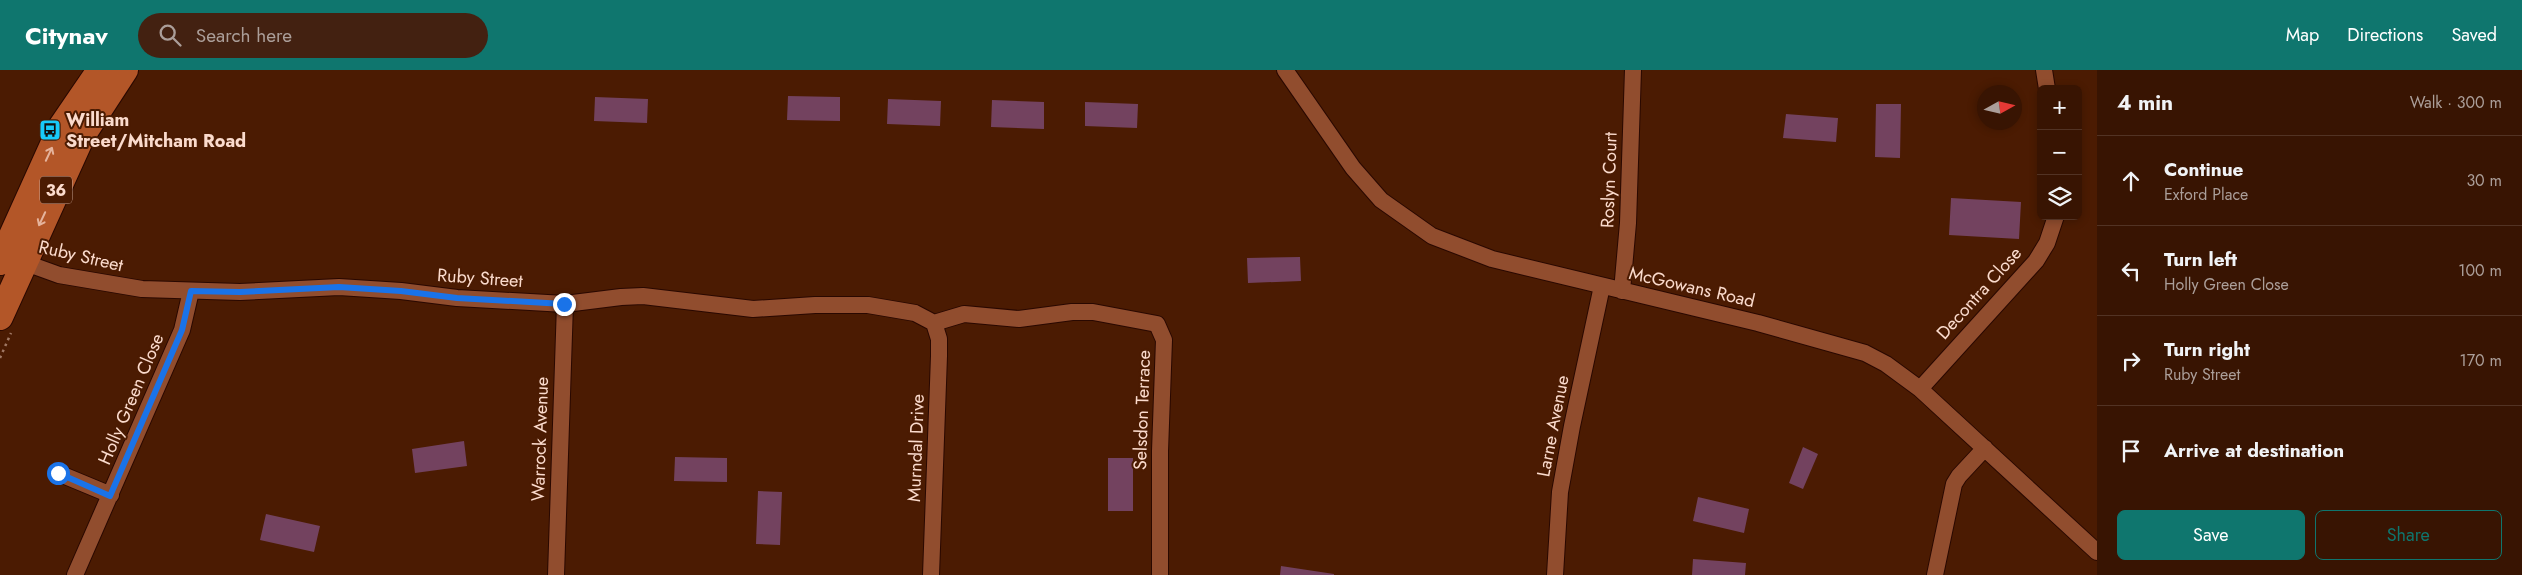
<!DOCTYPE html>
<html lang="en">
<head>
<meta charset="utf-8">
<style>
  body { margin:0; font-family:Jost,sans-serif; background:#432111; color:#f1f3f6 }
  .controls { position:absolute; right:15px; top:15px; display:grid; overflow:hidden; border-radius:8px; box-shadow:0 2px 8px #0003 }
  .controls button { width:45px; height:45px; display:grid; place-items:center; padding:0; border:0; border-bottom:1px solid #523324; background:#381402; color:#f1f3f6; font:25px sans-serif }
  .compass { position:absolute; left:1977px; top:15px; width:45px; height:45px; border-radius:50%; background:#381402; box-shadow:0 2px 8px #0003; rotate:82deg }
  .stop { position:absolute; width:15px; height:15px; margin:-11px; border:4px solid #1a73e8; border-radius:50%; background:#fff }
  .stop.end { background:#1a73e8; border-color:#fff; box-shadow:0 1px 5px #0008 }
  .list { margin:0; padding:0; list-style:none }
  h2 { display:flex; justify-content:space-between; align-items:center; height:65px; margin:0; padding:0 20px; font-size:21px }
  h2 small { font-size:16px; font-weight:400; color:#ab9e99 }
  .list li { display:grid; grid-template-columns:32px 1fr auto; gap:15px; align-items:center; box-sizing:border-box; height:90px; padding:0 20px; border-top:1px solid #523324 }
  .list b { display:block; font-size:19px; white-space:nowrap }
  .list p { margin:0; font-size:16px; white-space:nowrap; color:#ab9e99 }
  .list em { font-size:16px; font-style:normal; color:#ab9e99 }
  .actions { display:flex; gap:10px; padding:15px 20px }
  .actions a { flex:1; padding:11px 0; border:1px solid #0f766e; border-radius:8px; text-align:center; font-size:18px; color:#0f766e }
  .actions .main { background:#0f766e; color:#fff }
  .icon { flex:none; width:28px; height:28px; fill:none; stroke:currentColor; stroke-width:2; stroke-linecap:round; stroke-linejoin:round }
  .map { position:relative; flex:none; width:2097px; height:505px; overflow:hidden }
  header { display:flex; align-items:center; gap:30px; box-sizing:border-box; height:70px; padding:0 25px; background:#0f766e; color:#fff }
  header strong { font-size:24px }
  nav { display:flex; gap:28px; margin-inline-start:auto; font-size:18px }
  .search { width:350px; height:45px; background:#432111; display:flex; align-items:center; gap:12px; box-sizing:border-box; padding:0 18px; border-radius:28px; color:#ab9e99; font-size:19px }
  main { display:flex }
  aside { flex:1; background:#381402 }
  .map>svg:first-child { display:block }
  .pitch { fill:#73425f }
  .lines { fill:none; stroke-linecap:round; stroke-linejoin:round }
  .street-casing { stroke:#290800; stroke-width:18 }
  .primary-casing { stroke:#290800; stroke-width:28 }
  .path { stroke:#a07864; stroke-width:2.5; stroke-dasharray:2.5 4; stroke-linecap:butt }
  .street { stroke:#914d2e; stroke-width:16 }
  .primary { stroke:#b35628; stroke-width:26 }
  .oneway { stroke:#e5b39c }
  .route { stroke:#1a73e8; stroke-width:6 }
  .labels { text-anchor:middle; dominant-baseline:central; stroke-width:4; stroke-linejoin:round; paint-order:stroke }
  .shield { fill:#4b1b02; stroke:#c6a190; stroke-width:1 }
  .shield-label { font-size:16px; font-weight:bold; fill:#fbdbcd }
  .poi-label { font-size:18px; font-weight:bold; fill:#fbdbcd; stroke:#4b1b02; text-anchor:start }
  .street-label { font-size:18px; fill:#fbdbcd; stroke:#4b1b02 }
</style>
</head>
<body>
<header>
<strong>Citynav</strong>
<div class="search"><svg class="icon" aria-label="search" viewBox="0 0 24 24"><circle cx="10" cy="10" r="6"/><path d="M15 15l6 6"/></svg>Search here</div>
<nav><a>Map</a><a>Directions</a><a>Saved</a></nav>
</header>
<main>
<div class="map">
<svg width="2097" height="505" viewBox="0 0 2097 505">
  <rect width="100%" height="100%" fill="#4b1b02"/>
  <path class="pitch" d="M788 26 840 27V51L787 50Z
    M595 27 648 29 647 53 594 51Z
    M888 29 941 31 940 56 887 54Z
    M992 30 1044 32V59L991 57Z
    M1085 32 1138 34 1137 58 1085 56Z
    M1876 34H1901L1900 88 1875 87Z
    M1786 44 1838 48 1836 72 1783 68Z
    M1951 128 2021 132 2019 169 1949 165Z
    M1300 187 1301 211 1248 213 1247 188Z
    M464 371 467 396 415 403 412 379Z
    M1803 377 1818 384 1803 419 1789 413Z
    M675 387 727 388V412L674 411Z
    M1108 388H1133V441H1108Z
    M758 421 782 422 780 475 756 474Z
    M1698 427 1749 439 1744 463 1693 451Z
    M266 444 320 456 314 482 260 470Z
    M1693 489 1746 493 1745 505H1692Z
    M1281 496 1334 504V505H1280Z"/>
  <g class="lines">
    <g class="street-casing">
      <path id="street" d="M1285 0 1353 98 1381 130 1432 166 1492 189 1758 253 1865 283 1886 294 1920 319 2097 482
        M2044 0 2047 19
        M23 192 59 205 142 219 240 222 339 217 401 221 457 228 565 234 621 227 643 226 753 239 815 235H868L915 243 934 253
        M1622 221 1628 153 1633 0
        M934 253 964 244 1019 249 1072 242H1093L1157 254 1164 270 1160 381V505
        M1920 319 2036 191 2047 173 2056 146
        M58 403 111 425
        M75 505 182 260 191 221
        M556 505 565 234
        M931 505 939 286V269L934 253
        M1555 505 1560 422 1572 356 1602 216
        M1935 505 1954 414 1959 406 1985 378"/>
    </g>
    <g class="primary-casing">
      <path id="primary" d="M0 192 61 57 100 0
        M0 247 82 66 125 0"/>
    </g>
    <path class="path" d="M0 288 11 263"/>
    <use href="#street" class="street"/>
    <use href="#primary" class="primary"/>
  </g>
  <defs><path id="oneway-shaft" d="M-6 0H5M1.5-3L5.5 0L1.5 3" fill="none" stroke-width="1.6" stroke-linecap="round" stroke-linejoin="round" transform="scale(1.25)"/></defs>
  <g class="oneway">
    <use href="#oneway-shaft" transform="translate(49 84) rotate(-65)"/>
    <use href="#oneway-shaft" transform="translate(42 149) rotate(115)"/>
  </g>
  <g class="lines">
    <path class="route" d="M58 403 110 426 182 260 191 221 240 222 339 217 401 221 457 228 564 234"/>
  </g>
  <defs>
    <g id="bus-square" transform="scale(1.125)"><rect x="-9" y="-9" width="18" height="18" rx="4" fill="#17cafb" stroke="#4b1b02"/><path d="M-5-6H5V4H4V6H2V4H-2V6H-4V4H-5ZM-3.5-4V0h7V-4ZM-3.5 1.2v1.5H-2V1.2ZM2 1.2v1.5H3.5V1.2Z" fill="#111"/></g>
  </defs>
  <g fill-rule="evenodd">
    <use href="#bus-square" x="50" y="60"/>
  </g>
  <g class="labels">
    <rect class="shield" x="40" y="106.5" width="32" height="27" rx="4"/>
    <g class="shield-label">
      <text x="56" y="120">36</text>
    </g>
    <g class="poi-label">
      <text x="66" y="50">William<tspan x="66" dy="21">Street/Mitcham Road</tspan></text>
    </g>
    <g class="street-label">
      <text transform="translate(1609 110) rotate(-88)">Roslyn Court</text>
      <text transform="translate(81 186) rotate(13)">Ruby Street</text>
      <text transform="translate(480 208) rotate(4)">Ruby Street</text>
      <text transform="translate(1692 217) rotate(13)">McGowans Road</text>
      <text transform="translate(1979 223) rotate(-48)">Decontra Close</text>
      <text transform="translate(131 329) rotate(-67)">Holly Green Close</text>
      <text transform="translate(1142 340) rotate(-88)">Selsdon Terrace</text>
      <text transform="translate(1553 356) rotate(-79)">Larne Avenue</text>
      <text transform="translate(540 369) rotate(-88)">Warrock Avenue</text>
      <text transform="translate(916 378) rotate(-88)">Murndal Drive</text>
    </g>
  </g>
</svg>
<div class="controls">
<button>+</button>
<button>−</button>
<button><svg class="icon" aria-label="layers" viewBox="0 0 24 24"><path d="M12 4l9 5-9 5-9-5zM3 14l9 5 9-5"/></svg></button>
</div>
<svg class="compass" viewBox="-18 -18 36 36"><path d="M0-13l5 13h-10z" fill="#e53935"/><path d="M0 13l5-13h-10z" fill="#ab9e99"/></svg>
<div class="stop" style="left:58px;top:403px"></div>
<div class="stop end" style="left:564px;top:234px"></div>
</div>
<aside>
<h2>4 min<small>Walk · 300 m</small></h2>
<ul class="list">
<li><svg class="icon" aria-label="ahead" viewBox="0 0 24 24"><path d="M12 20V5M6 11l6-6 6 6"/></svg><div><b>Continue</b><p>Exford Place</p></div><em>30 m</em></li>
<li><svg class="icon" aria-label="left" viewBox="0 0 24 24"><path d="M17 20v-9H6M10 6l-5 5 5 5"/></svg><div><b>Turn left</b><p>Holly Green Close</p></div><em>100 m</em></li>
<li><svg class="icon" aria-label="right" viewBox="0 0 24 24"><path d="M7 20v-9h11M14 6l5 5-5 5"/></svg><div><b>Turn right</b><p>Ruby Street</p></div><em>170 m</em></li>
<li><svg class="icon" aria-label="arrive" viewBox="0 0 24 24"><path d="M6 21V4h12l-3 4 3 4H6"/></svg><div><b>Arrive at destination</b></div></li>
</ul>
<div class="actions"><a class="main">Save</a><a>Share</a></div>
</aside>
</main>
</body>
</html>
